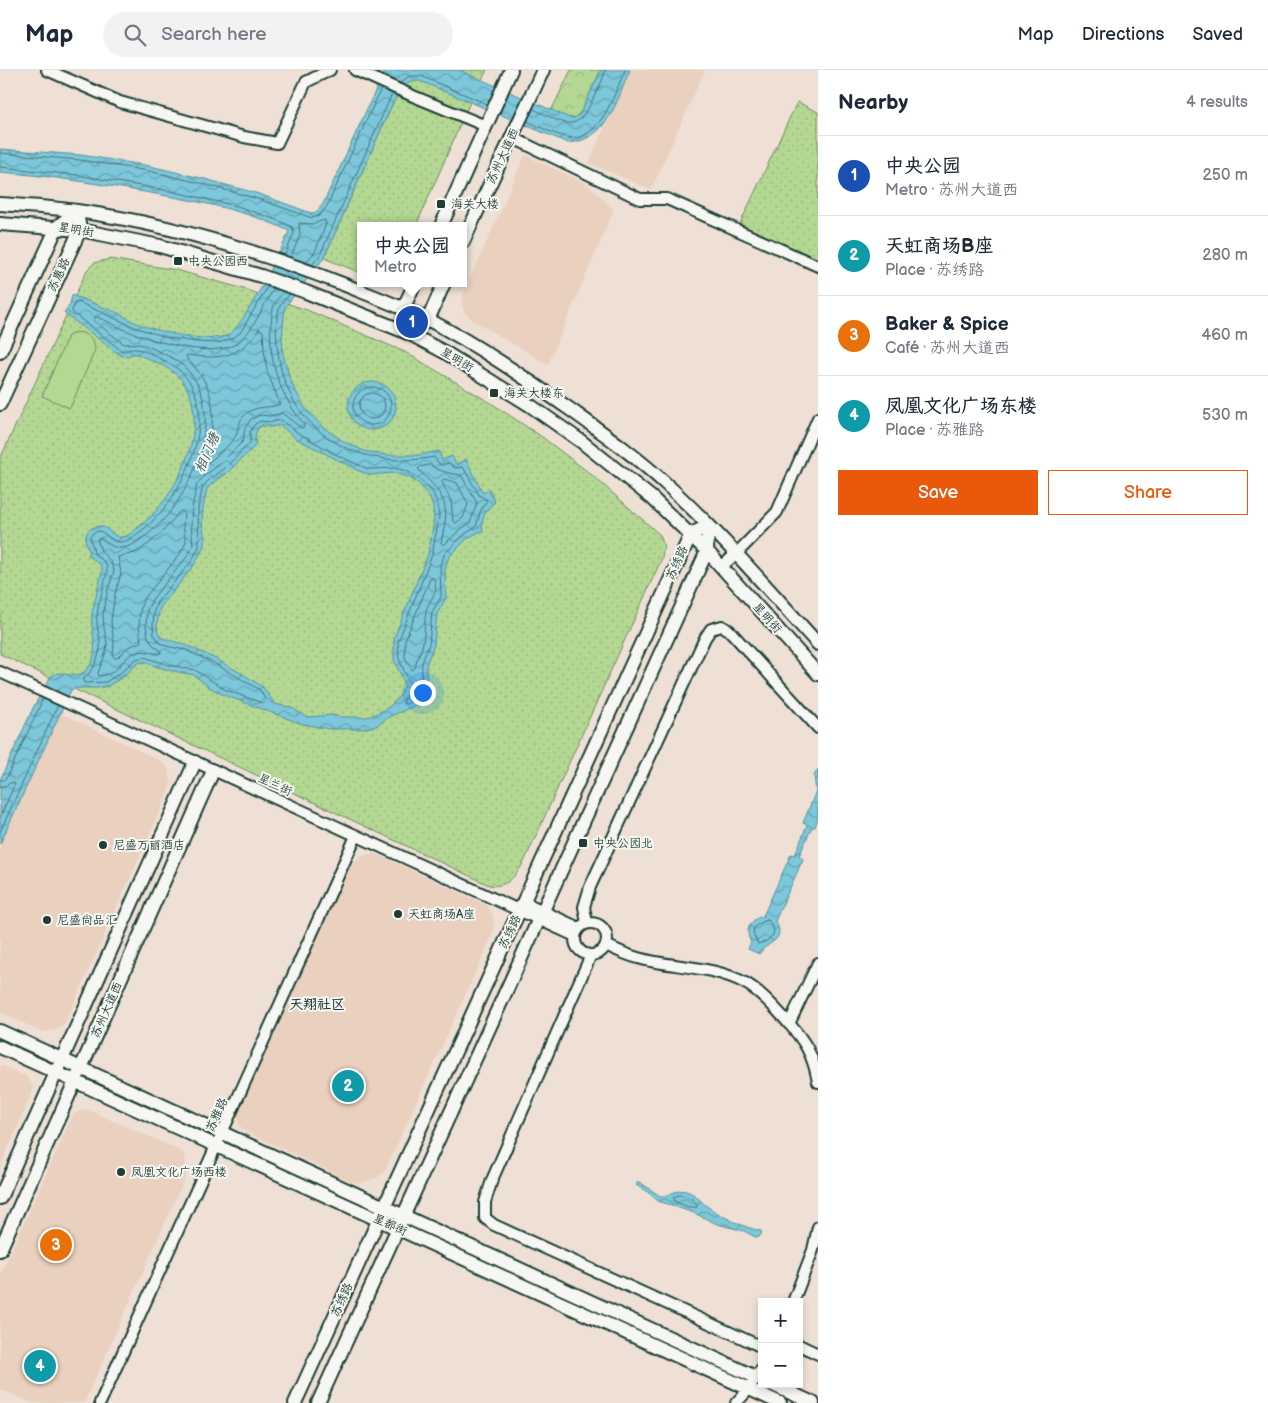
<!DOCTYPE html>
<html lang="en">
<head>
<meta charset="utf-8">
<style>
  body { margin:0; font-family:"Balsamiq Sans","LXGW WenKai TC",sans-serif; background:#f2f2f3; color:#1f2937 }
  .controls { position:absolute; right:15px; bottom:15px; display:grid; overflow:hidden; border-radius:0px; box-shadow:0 2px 8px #0003 }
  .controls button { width:45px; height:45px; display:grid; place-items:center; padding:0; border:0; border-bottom:1px solid #e0e1e3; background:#fff; color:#1f2937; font:25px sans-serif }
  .you { position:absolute; left:422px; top:622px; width:18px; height:18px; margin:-12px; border:4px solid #fff; border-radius:50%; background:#1a73e8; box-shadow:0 0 0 8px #1a73e833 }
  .badge { display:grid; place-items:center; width:32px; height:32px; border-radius:50%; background:#ea580c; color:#fff; font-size:16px; font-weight:700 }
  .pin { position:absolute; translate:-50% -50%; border:2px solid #fff; box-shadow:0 1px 5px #0006 }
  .popup { position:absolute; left:357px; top:152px; width:110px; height:65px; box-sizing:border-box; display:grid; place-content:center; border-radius:0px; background:#fff; filter:drop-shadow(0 1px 4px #0005); font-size:16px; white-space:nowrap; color:#747a83 }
  .popup b { font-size:19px; color:#1f2937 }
  .popup::after { content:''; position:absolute; left:50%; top:100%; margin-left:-10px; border:10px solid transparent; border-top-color:#fff }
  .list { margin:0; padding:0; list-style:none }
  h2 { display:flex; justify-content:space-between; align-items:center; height:65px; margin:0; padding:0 20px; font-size:21px }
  h2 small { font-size:16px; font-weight:400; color:#747a83 }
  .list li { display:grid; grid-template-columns:32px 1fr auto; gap:15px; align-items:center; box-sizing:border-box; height:80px; padding:0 20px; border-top:1px solid #e0e1e3 }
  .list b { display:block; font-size:19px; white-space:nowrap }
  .list p { margin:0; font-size:16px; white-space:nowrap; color:#747a83 }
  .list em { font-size:16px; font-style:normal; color:#747a83 }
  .actions { display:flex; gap:10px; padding:15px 20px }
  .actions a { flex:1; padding:11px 0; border:1px solid #ea580c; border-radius:0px; text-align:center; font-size:18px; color:#ea580c }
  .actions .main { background:#ea580c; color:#fff }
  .icon { flex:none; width:28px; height:28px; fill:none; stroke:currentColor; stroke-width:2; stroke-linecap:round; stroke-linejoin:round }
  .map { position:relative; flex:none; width:818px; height:1333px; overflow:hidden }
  header { display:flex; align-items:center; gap:30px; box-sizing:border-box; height:70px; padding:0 25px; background:#fff; border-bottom:1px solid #e0e1e3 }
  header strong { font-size:24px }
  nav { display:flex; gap:28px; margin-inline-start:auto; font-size:18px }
  .search { width:350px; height:45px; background:#f2f2f3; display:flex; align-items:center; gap:12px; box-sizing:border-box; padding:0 18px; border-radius:28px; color:#747a83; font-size:19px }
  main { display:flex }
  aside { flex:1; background:#fff }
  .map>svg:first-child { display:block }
  .built { fill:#e9d0bf }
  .forest { fill:url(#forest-crowns); stroke:#6a8a64 }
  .park { fill:url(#park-dots); stroke:#6a8a64 }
  .pitch { fill:#b4d893; stroke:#6a8a64 }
  .water { fill:url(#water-waves); stroke:#579098; fill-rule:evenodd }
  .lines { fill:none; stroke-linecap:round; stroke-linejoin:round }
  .shore { stroke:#447477; stroke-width:1 }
  .minor-casing { stroke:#1f3d34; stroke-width:14 }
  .major-casing { stroke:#1f3d34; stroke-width:16 }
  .minor { stroke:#f6f6f2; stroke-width:10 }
  .major { stroke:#f6f6f2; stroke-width:12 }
  .poi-dot { fill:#1f3d34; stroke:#f6f6f2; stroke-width:2 }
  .labels { text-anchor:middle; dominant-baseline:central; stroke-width:4; stroke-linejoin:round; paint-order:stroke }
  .street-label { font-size:12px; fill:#1f3d34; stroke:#f6f6f2 }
  .poi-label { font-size:12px; fill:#1f3d34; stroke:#f6f6f2; text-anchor:start }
  .water-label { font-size:14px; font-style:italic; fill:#325955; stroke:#f6f6f2 }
  .neighbourhood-label { font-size:14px; font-weight:bold; fill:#1f3d34; stroke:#f6f6f2 }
</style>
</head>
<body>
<header>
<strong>Map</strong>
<div class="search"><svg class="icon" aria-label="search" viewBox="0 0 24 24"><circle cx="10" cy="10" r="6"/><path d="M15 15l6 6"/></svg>Search here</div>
<nav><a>Map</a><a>Directions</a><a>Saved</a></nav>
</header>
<main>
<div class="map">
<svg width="818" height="1333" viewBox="0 0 818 1333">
  <defs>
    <pattern id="forest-crowns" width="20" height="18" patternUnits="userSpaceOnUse" patternTransform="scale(1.25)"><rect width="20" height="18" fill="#b4d893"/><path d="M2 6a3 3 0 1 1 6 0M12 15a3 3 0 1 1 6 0" fill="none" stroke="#9aba7f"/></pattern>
    <pattern id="park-dots" width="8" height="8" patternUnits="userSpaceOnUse" patternTransform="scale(1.25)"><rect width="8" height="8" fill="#b4d893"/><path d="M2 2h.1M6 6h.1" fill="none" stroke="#9aba7f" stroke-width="1.8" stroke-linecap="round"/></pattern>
    <pattern id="water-waves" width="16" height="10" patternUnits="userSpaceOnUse" patternTransform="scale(1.25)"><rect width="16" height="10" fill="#7cc7db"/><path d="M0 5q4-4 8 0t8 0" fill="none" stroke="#65a3b2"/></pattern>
  </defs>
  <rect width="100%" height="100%" fill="#eee0d4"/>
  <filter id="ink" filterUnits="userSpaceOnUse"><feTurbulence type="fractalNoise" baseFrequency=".02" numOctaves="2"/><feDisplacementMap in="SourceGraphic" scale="10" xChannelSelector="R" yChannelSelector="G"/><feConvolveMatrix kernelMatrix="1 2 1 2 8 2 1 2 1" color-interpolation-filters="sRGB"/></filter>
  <g filter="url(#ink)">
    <path class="built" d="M630 0H705L651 120 589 93Z
      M525 85 587 114 614 139 548 294 474 251 464 242 462 234V228Z
      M60 643 161 691 168 699 171 713 168 723 65 953 56 960 42 962 0 942V774Z
      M374 783 480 832 487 836 492 843 494 853 493 864 385 1101 377 1108 362 1113 352 1112 245 1061 239 1055 236 1043 348 800 361 786Z
      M0 995 27 1007 33 1017 32 1023 0 1097Z
      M86 1039 179 1080 184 1085 187 1099 184 1110 85 1331 83 1333H33L0 1319V1206L73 1045Z"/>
    <path class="forest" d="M571 0H601L582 40 575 48 564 47 551 41Z"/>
    <path class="park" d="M410 0H487L470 32 416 156H361V203L324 188 391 37Z
      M797 32 818 42V193L739 156Z
      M110 189 176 200 244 219 307 240 405 282 491 333 542 367 592 405 660 465 664 476 662 488 524 792C515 807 507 818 489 815L0 584V389L87 200 94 193Z"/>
    <path class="pitch" d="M76 262C87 263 95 268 95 280L70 338 42 326 68 266Z"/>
    <path class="water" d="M385 0H459L570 48H575L582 40 601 0H630C616 32 608 70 568 73L420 11C402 11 399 23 391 37L324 188 285 237 282 268 283 284 291 312 305 338 324 358 343 371 364 381 385 385H418L439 381 442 390 452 386 456 394 466 389 483 423 489 420 495 432C486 439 480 449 483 462H479L468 468 449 487 445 498 446 528 437 544 434 575 426 595 427 626 421 633 391 646 376 656 361 659H329L302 654 224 625 209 617 194 605 168 600 143 592 138 593 123 607 108 616 98 618H75L71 620 0 774V710L34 636 51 606 58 603 71 605 81 604C105 588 89 564 92 543 93 537 103 501 102 498 100 493 92 489 88 485L89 480C81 468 87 456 101 456 108 458 114 467 121 467 128 467 136 459 141 455 176 428 211 357 185 315 175 298 154 292 137 284 131 283 126 288 120 285L64 243 70 234 72 225C88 231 103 237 118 243 125 247 132 251 139 254 160 262 207 274 228 265 242 259 283 178 289 161 246 140 197 131 150 123 100 114 51 106 0 102V79L81 85 150 96 205 109 259 124 311 143 316 142 323 134ZM280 355 295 368 359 401 371 405 394 403 410 408 419 414 429 426 433 437 434 451 428 484 394 568V590L405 614 400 626 389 637 371 646 365 647H340L332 645 307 647 290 637 275 634 263 617 246 606 214 588 186 575 162 568 158 563 157 555 160 538 195 494 203 478 205 469 202 453 203 438 207 419 213 413 226 404 256 375 255 366 258 358 262 356 271 357Z
      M348 336a24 24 0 1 1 48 0a24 24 0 1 1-48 0Z
      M818 699V748L815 757H812L799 786 803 789 775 851C788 871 766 872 759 884L748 879 751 872C744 861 750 849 763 846L791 784 795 785 807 755 803 753 816 721 814 706Z
      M638 1112 641 1113 660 1126C669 1127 677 1118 686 1121 695 1123 701 1132 708 1137 725 1148 742 1157 761 1161L762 1163 759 1167H755L744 1161 717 1154 694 1143 658 1131 649 1123 636 1115Z"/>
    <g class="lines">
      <path class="shore" d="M400 13 409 6H421L487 34
        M533 39C564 52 575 67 593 29 597 20 604 10 605 0
        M527 51C540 57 553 64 567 67 599 75 615 22 625 0
        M0 83 80 90 149 101 204 114 258 129 312 148 319 146 327 136 381 19
        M0 97 77 105 170 121 237 136 277 150 292 157 294 163 285 185
        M291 187 300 165 299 153 312 154 325 150 326 154 315 182 306 192
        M312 195 320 185 392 24
        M268 216 240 263 231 269 218 273 197 272 169 268 137 258 78 232 75 233 72 240 73 243 122 281C126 281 129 279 133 279 143 278 156 287 165 291 234 324 185 430 140 462 134 466 128 472 120 472 112 472 107 464 100 461 83 463 94 474 94 484 99 487 106 492 107 498 108 502 98 536 97 544 95 558 103 570 99 583 96 594 92 602 83 609L84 613 106 612 120 603 136 589 144 587 169 595 195 600 226 620 262 633 265 632 264 627 260 620 212 592 185 580 166 576 160 573 154 565 153 555 154 542 157 532 191 492 199 477 198 438 203 416 210 409 223 400 250 373V362L255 354 261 351 270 352 281 350 298 363 339 386 368 399 394 398 407 401 422 411 433 423 438 435 439 447 432 485 398 572 399 589 410 614 403 633 406 634 421 626 422 593 429 574 432 542 441 527 440 496 445 483 465 464 476 457 480 442 487 430 479 425 463 397 455 398 449 393 440 395 434 387C359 402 287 361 278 282 276 268 275 249 280 236 282 232 287 228 290 224
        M274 218C264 234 254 259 240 271 218 290 161 273 136 264 122 260 110 252 97 247L94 248V251L124 274C143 272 149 277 166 285 240 319 195 429 147 465 139 471 130 478 120 478 112 478 107 472 100 468L97 469 101 481 111 492 114 501 108 519 103 545 104 558 107 573 106 582 98 603 99 606C128 604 119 572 158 584L161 583 160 580 153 575 148 567 146 555 147 540 153 528 186 488 193 475 191 453 192 438 197 414 205 405 219 395 243 371 245 358 251 349 260 345 270 346 282 343 301 358 304 357V354C280 326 268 291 271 254 272 247 272 237 276 231 278 228 281 225 283 222
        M259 259 263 261 264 279 267 301 280 334C269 339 257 335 247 343 236 352 240 359 235 367 232 373 212 391 206 393L205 390C216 351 219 319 187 289L186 286 188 285C220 290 241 287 259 259Z
        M353 336a19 19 0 1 1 38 0a19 19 0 1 1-38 0Z
        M359 336a13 13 0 1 1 26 0a13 13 0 1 1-26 0Z
        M430 395C438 401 451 404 461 405L477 433 470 453 461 459 444 475 441 473C442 466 444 460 445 453 449 427 434 416 418 399L420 397Z
        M444 409 457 413 468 434 463 448 456 453 453 451 451 431 442 412Z
        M182 441 184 443 183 455 186 471 184 476 180 484 143 530C138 543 139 558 141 572L128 577 117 588H115L113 586 114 573 111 551 115 524 121 503 118 487C123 485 129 485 134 483 152 474 167 458 179 442Z
        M433 508C441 523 429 528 426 541 424 551 425 562 423 572 422 581 416 588 415 598L412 600 405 587V570L430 509Z
        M0 710H4L7 707 43 629
        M0 716H5L12 712 15 714 0 747
        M0 762 58 635
        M767 850 769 851 774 860 773 865 767 871 758 874C750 859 752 856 767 850Z
        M680 1125 691 1128 697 1134V1137H688L674 1131V1127Z"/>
      <g class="minor-casing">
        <path id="minor" d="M47 0 120 32 244 67 277 73 306 12 330 0
          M355 0 413 26 486 56
          M511 67 640 129H667L818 196
          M721 497 736 484 777 442 818 348
          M0 602 575 866
          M524 832 579 858
          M575 869a16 16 0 1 1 32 0a16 16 0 1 1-32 0Z
          M587 853 584 837 590 817 705 568 711 559 722 556 729 560 818 658
          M606 875C616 880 627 885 638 888 673 898 712 895 745 913 760 921 773 936 785 949 804 970 813 983 818 1012
          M591 885 492 1110 485 1132V1148L494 1155 762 1277
          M789 954 818 893
          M793 1232 813 1180 818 1157
          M799 1275 818 1284
          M100 1333 356 766
          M736 1333 749 1319 755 1307 762 1299"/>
      </g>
      <g class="major-casing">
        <path id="major" d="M0 134C25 136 51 137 77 141 165 153 257 181 340 213 370 225 400 236 429 250 479 276 525 308 571 340 603 363 637 387 666 414 720 463 769 520 818 574
          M0 154 80 160 160 176 261 206 306 222 408 263 446 283 531 336 582 372 652 428 707 481 818 604
          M441 156 511 0
          M463 172 543 0
          M415 213 403 239 408 263 428 250 444 213
          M0 282 57 157 77 141
          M0 334 80 160 77 141
          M0 961 762 1310
          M0 977 780 1333
          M0 1128 195 692
          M0 1180 213 701
          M771 1314 813 1333
          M295 1333 691 464 708 456
          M318 1333 707 481 708 456"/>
      </g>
      <use href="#minor" class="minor"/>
      <use href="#major" class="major"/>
    </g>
  </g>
  <g class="poi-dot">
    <rect x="436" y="129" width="10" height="10" rx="2.5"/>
    <rect x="173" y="186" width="10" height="10" rx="2.5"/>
    <rect x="489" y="318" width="10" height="10" rx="2.5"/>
    <rect x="578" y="768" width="10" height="10" rx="2.5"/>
    <circle cx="103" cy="775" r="5"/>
    <circle cx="398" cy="844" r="5"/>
    <circle cx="47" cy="850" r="5"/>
    <circle cx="121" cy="1102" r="5"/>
  </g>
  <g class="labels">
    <g class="street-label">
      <text transform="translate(503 86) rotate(-65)">苏州大道西</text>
      <text transform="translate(76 160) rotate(9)">星明街</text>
      <text transform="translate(59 205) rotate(-65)">苏惠路</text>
      <text transform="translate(457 290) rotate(31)">星明街</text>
      <text transform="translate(677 493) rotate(-66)">苏绣路</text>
      <text transform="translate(767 548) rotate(48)">星明街</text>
      <text transform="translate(275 715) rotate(25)">星兰街</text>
      <text transform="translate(510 862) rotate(-65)">苏绣路</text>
      <text transform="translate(107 940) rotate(-66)">苏州大道西</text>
      <text transform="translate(217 1045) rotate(-66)">苏雅路</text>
      <text transform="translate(390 1155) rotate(24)">星都街</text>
      <text transform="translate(342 1230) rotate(-66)">苏绣路</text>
    </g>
    <g class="poi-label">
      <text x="451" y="134">海关大楼</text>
      <text x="188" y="191">中央公园西</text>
      <text x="504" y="323">海关大楼东</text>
      <text x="593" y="773">中央公园北</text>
      <text x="113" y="775">尼盛万丽酒店</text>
      <text x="408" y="844">天虹商场A座</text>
      <text x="57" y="850">尼盛尚品汇</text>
      <text x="131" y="1102">凤凰文化广场西楼</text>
    </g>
    <g class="water-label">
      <text transform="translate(207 383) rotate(-66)">相门塘</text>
    </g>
    <g class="neighbourhood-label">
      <text x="317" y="934">天翔社区</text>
    </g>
  </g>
</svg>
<div class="controls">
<button>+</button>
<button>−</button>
</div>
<div class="you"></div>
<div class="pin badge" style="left:412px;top:252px;background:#1a4fb4">1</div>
<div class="popup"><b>中央公园</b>Metro</div>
<div class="pin badge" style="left:348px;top:1016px;background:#0f9aa8">2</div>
<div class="pin badge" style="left:56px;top:1175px;background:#e8710a">3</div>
<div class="pin badge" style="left:40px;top:1296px;background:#0f9aa8">4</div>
</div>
<aside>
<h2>Nearby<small>4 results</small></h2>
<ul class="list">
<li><span class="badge" style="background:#1a4fb4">1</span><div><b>中央公园</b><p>Metro · 苏州大道西</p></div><em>250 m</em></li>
<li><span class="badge" style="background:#0f9aa8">2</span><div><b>天虹商场B座</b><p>Place · 苏绣路</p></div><em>280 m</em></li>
<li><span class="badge" style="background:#e8710a">3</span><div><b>Baker &amp; Spice</b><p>Café · 苏州大道西</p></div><em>460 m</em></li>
<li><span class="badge" style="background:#0f9aa8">4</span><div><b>凤凰文化广场东楼</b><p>Place · 苏雅路</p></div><em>530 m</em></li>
</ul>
<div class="actions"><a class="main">Save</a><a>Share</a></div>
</aside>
</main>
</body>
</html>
